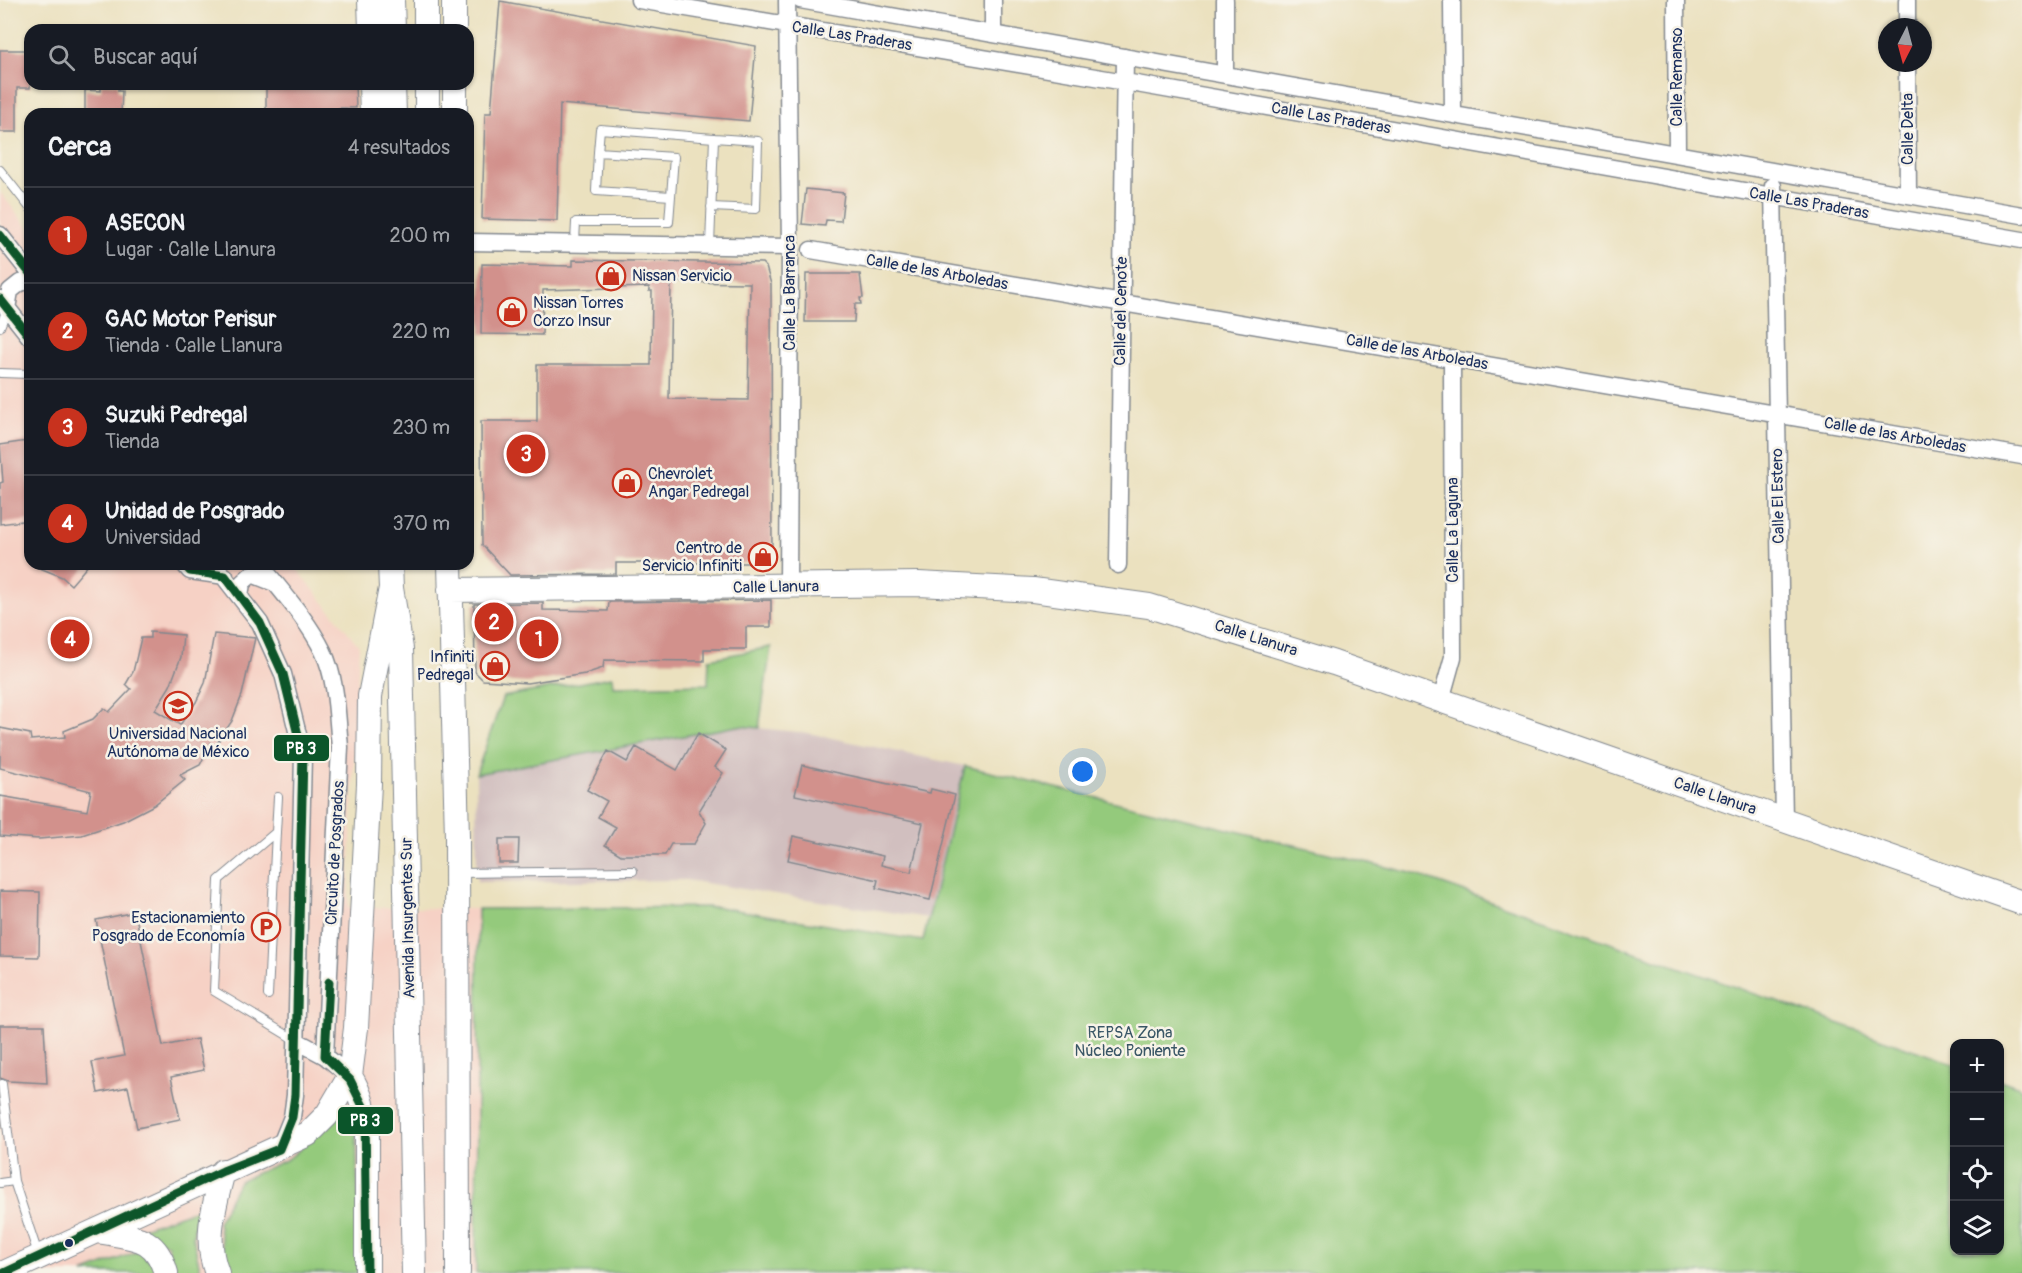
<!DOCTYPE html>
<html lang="es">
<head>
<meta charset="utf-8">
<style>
  body { margin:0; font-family:Pangolin,sans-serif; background:#20242c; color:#f1f3f6 }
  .controls { position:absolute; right:18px; bottom:18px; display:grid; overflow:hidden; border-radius:12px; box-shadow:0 2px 4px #0004 }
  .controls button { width:54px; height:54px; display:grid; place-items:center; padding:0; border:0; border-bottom:2px solid #363941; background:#171b24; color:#f1f3f6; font:30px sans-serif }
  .compass { position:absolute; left:1878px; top:18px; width:54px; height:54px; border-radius:50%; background:#171b24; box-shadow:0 2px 4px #0004; rotate:186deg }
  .you { position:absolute; left:1083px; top:772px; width:21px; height:21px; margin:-15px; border:4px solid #fff; border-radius:50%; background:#1a73e8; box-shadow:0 0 0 9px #1a73e833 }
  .badge { display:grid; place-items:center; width:39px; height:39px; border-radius:50%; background:#c8321e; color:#fff; font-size:20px; font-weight:700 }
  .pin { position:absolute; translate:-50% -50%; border:3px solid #fff; box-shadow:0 2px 6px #0006 }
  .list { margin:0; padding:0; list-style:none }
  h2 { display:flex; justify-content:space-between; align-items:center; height:78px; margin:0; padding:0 24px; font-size:26px }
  h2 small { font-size:20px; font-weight:400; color:#9ea1a6 }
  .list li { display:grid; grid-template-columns:39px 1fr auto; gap:18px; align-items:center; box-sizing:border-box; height:96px; padding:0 24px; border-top:2px solid #363941 }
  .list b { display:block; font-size:22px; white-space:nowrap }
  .list p { margin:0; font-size:20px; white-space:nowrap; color:#9ea1a6 }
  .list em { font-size:20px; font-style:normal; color:#9ea1a6 }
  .icon { flex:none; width:33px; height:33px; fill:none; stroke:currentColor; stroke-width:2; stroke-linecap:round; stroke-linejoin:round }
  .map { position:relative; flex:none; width:2022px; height:1273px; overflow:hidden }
  .search { position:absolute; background:#171b24; box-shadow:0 2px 4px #0004; left:24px; top:24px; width:450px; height:66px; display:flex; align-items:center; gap:15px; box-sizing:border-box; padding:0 21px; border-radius:18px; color:#9ea1a6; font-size:22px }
  .panel { position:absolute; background:#171b24; box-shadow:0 2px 4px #0004; left:24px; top:108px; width:450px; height:462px; border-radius:18px }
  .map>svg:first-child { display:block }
  .built { fill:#f6d1c5 }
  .industrial { fill:#d1bfbf }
  .green { fill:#94ca7c; stroke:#587c6d; stroke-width:1.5 }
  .building { fill:#d2918c; fill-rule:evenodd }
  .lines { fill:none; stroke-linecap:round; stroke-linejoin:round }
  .lane-casing { stroke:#83888e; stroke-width:10 }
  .street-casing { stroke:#83888e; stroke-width:19 }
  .secondary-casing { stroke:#83888e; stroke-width:26 }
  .lane { stroke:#fff; stroke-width:8 }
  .street { stroke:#fff; stroke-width:16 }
  .secondary { stroke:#fff; stroke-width:24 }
  .bus-1-casing { stroke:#f7f3e8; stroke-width:14 }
  .bus-1 { stroke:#0b552a; stroke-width:9 }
  .bus-dot { fill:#1b2f5e; stroke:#f7f3e8; stroke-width:2 }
  .labels { text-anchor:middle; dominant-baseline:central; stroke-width:5; stroke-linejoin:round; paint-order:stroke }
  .street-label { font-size:16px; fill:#1b2f5e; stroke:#f7f3e8 }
  .poi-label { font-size:16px; fill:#1b2f5e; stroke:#f7f3e8; text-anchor:start }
  .park-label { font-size:16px; fill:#395666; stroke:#f7f3e8 }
  .line-badge { stroke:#f7f3e8; stroke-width:2 }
  .badge-label { font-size:16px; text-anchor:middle; font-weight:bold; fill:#fff }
</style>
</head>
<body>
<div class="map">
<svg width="2022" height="1273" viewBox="0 0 2022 1273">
  <rect width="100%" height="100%" fill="#f7f3e8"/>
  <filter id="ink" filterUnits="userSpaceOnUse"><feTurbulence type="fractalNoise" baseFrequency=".0167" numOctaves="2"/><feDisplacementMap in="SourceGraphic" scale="12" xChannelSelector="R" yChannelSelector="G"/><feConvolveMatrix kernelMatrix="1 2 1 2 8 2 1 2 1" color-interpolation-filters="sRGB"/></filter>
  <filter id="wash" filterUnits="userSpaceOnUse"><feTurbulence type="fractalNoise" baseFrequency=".008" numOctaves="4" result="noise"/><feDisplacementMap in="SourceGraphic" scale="24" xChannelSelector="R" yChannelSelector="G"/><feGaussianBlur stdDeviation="1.35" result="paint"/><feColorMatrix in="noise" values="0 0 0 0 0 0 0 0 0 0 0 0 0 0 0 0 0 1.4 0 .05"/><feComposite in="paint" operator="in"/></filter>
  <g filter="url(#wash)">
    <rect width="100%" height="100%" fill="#ebe1bf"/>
    <path class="built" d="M0 192 30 230V564H293L359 646 348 907 478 909 718 907 923 941 965 766 1954 1250H2000V1080L2022 1088V1273H0Z"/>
    <path class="industrial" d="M738 726 808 733 965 766 928 918 686 880 477 882 476 774Z"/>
    <path class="green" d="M771 647 759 728 738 726 476 774 503 697 612 677 613 686 708 684 709 659Z
      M965 766 1411 873 1954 1064V1250H2000V1080L2022 1088V1273H476L478 909 718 907 923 941Z
      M346 1111 356 1121 360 1273H227L218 1222 239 1181 288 1159Z
      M197 1209 193 1237 201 1273H172L168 1245 140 1229Z
      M138 1251 155 1265V1273H83Z"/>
    <g id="blocks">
      <path class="building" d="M500 1 756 46 749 121 560 104 557 221 482 219 485 113H491Z
        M0 50H30V88H17V132H0Z
        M101 84H118V91H122L121 114H85V90L101 91Z
        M266 84H355L356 108H339V114H266Z
        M806 189 844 193 841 221 826 220 825 226 802 224Z
        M573 260 762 263 766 267 771 284 772 563H616V574L510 575 482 545 481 421H537V365H651L652 291H649V287L543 290 542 335 481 334 482 264 573 266ZM671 282 750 283 748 400 669 399Z
        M806 274H860L863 298H860L861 304H855L854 322H805Z
        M27 441 30 520 0 524V483L3 482 0 445Z
        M30 564H89L71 585 62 577Z
        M771 600V627H746V649H704V661L604 660 603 668 585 674 527 683 483 680 475 672 474 604 543 603V610L608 611 609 602Z
        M150 632 183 635 181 657 170 686 155 710 180 725 196 702 205 683 214 634 255 638 242 695 232 721 215 746 211 743 200 765 180 775 185 780 154 805 123 821 82 835 39 839 0 836V796L87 811 91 791 0 768V728L30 734 31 740 65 737 64 731 93 719 104 708 109 712 131 689 126 684 133 672 141 638H150Z
        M698 733 726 750 715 767 723 773 699 811 706 823 694 844H671L665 855H621L605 845 616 827 598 817 607 801 587 790 608 751 627 762 636 747 677 770Z
        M802 765 930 793 931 789 955 795 930 900 876 888 878 880 788 860 793 836 883 856 881 865 911 872 923 823 795 795Z
        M499 839H519L518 863H499Z
        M0 891 40 892 39 957 0 956Z
        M135 912 163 1046 197 1039 204 1070 171 1077 180 1119 137 1128 128 1087 98 1093 92 1062 124 1056 96 920Z
        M0 1025H44L47 1083 8 1081 0 1078Z"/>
    </g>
  </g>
  <g filter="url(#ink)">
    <use href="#blocks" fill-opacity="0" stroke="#83888e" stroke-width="1.5"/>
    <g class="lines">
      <g class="lane-casing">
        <path id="lane" d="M598 152 596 191 671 196
          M0 170 30 208
          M711 207 756 209 758 141 714 138
          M575 242 576 222H669L674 157 598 152 600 129 714 138 710 245
          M0 327 7 309
          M0 373 30 374
          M276 832 278 797
          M460 873 633 871
          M268 995 276 832 219 880 214 991 297 1041
          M2 1084 14 1181
          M0 1183 14 1181 38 1254"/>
      </g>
      <g class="street-casing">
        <path id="street" d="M639 0 1125 82 2022 240
          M787 0 790 247 788 586
          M800 0 2022 215
          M993 0V34
          M1225 0V74
          M1452 0 1453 114
          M1676 0 1677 154
          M1907 0V27
          M1907 63 1908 195
          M1773 186 1784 821
          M0 235 30 273
          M468 242 790 247
          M811 250 2022 456
          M0 299 30 337
          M7 309 10 291 20 283 30 281
          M184 564 190 571 225 576
          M214 564 260 623 283 674 303 755 295 1095 292 1117 279 1149
          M260 564C282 592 307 619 323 651 337 680 337 716 340 747L325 1056
          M1118 565 1125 57
          M240 596 242 583 252 574 272 582
          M1441 700 1453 657 1452 358
          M297 1041 325 1056 350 1076"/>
      </g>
      <g class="secondary-casing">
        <path id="secondary" d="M370 0 371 30
          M392 0 393 30
          M426 0V30
          M454 0V30
          M371 84 372 114
          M393 84 394 114
          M427 84V114
          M455 84V114
          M390 564 391 588 401 649 414 1273
          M450 564 457 837 458 1273
          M450 590 919 584 1033 590 1149 606 1334 663 2022 903
          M350 1076C361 1094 365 1111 367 1133V1273
          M98 1231C133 1238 155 1234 166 1273
          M4 1273 308 1134 327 1115 350 1076 356 1028 369 784 370 696 391 588
          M217 1273C203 1238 215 1205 223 1171"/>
      </g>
      <use href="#lane" class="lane"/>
      <use href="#street" class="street"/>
      <use href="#secondary" class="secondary"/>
      <g class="bus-1-casing">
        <path id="bus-1" d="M0 235 30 273
          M0 299 30 337
          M329 982 325 1056 350 1080 365 1110 367 1273
          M4 1273 223 1171 279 1149 292 1117 295 1095 303 755 283 674 260 623 225 576 190 571 184 564"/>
      </g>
      <use href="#bus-1" class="bus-1"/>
    </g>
  </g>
  <defs>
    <g id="shop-ring" transform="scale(1.5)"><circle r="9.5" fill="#f7f3e8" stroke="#c8321e" stroke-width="1.5"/><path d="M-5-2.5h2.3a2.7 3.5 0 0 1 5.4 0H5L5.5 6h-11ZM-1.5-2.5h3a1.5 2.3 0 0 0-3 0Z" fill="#c8321e"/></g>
    <g id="university-ring" transform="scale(1.5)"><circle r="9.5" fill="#f7f3e8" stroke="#c8321e" stroke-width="1.5"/><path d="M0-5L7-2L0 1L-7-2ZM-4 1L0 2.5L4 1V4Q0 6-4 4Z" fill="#c8321e"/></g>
    <g id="parking-ring" transform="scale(1.5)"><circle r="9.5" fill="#f7f3e8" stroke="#c8321e" stroke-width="1.5"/><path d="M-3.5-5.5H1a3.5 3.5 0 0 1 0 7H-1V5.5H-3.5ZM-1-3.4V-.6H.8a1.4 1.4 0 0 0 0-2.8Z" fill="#c8321e"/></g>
  </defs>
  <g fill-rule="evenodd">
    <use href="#shop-ring" x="611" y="276"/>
    <use href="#shop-ring" x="512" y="312"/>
    <use href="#shop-ring" x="627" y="483"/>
    <use href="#shop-ring" x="763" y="557"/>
    <use href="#shop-ring" x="495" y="666"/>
    <use href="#university-ring" x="178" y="706"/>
    <use href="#parking-ring" x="266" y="927"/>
  </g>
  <circle class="bus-dot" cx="69" cy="1243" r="5"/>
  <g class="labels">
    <g class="street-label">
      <text transform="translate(852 36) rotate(9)">Calle Las Praderas</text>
      <text transform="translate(1677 77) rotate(-90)">Calle Remanso</text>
      <text transform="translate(1331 118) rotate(10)">Calle Las Praderas</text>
      <text transform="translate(1908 129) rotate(-90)">Calle Delta</text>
      <text transform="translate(1809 203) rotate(10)">Calle Las Praderas</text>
      <text transform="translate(937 272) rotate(10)">Calle de las Arboledas</text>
      <text transform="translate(790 293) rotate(-90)">Calle La Barranca</text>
      <text transform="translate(1121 311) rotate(-89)">Calle del Cenote</text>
      <text transform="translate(1417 352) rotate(10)">Calle de las Arboledas</text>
      <text transform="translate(1895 435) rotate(10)">Calle de las Arboledas</text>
      <text transform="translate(1778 496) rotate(-91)">Calle El Estero</text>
      <text transform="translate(1453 530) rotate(-90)">Calle La Laguna</text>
      <text transform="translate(776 587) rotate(-1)">Calle Llanura</text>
      <text transform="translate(1256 638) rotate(18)">Calle Llanura</text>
      <text transform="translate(1715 796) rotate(19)">Calle Llanura</text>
      <text transform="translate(335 853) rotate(-87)">Circuito de Posgrados</text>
      <text transform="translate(408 918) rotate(-91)">Avenida Insurgentes Sur</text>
    </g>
    <g class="poi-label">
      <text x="632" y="276">Nissan Servicio</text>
      <text x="533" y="303">Nissan Torres<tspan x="533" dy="18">Corzo Insur</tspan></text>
      <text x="648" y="474">Chevrolet<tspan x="648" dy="18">Angar Pedregal</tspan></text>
      <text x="742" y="548" text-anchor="end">Centro de<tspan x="742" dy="18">Servicio Infiniti</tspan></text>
      <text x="474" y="657" text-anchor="end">Infiniti<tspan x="474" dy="18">Pedregal</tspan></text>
      <text x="178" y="734" text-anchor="middle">Universidad Nacional<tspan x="178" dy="18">Autónoma de México</tspan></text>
      <text x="245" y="918" text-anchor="end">Estacionamiento<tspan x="245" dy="18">Posgrado de Economía</tspan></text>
    </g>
    <g class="park-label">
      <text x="1130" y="1033">REPSA Zona<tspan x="1130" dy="18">Núcleo Poniente</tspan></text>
    </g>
  </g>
  <g class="line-badge">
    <rect x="273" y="734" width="57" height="28" rx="6" fill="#0b552a"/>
    <rect x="337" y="1106" width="57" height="29" rx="6" fill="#0b552a"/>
  </g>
  <g class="badge-label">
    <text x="301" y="754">PB 3</text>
    <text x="365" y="1126">PB 3</text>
  </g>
</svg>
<div class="controls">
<button>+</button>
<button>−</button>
<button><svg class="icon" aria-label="locate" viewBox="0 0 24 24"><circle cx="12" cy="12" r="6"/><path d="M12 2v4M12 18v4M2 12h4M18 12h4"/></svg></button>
<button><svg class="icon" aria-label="layers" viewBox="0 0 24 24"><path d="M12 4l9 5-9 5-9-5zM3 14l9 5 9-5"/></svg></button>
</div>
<svg class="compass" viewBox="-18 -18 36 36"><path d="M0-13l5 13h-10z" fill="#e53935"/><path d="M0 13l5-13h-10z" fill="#9ea1a6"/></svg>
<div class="you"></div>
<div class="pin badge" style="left:539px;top:639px">1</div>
<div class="pin badge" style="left:494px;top:622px">2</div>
<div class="pin badge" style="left:526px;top:454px">3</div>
<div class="pin badge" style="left:70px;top:639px">4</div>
<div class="search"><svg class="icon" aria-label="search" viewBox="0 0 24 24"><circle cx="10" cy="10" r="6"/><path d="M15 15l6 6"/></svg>Buscar aquí</div>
<section class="panel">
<h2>Cerca<small>4 resultados</small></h2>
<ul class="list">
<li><span class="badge">1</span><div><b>ASECON</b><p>Lugar · Calle Llanura</p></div><em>200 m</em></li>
<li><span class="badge">2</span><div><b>GAC Motor Perisur</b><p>Tienda · Calle Llanura</p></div><em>220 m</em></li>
<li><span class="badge">3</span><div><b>Suzuki Pedregal</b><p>Tienda</p></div><em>230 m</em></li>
<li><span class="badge">4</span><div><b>Unidad de Posgrado</b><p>Universidad</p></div><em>370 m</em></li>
</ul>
</section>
</div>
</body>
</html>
